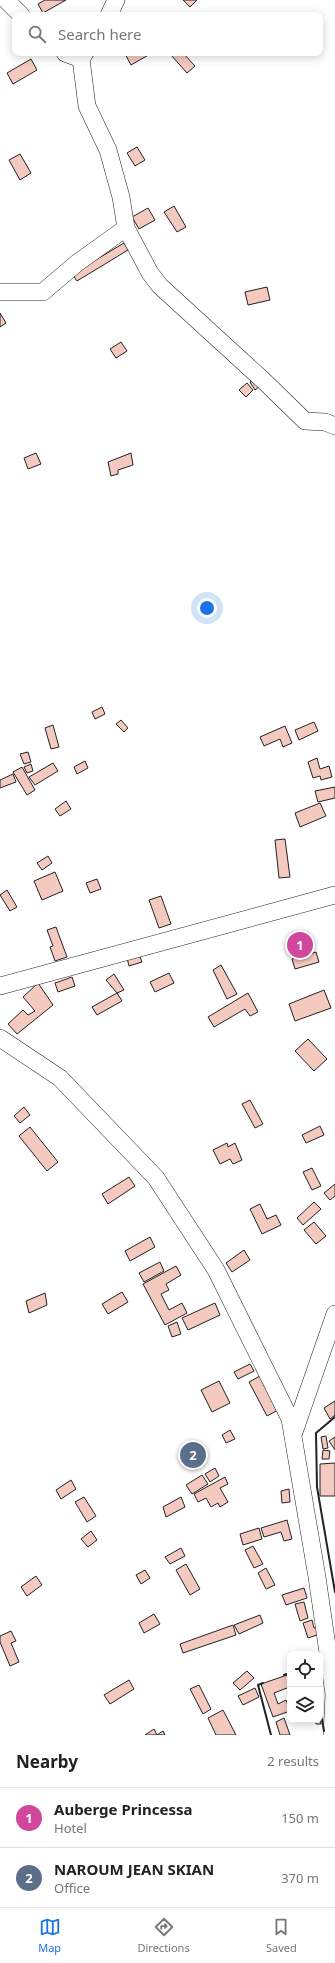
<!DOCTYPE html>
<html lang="en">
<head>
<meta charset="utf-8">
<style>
  body { margin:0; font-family:"Noto Sans",sans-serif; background:#f2f2f2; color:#222 }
  .controls { position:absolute; right:12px; bottom:12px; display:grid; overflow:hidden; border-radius:8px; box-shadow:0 2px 10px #0003 }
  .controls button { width:36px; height:36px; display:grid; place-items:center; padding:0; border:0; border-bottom:1px solid #e0e0e0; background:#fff; color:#222; font:20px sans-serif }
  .you { position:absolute; left:207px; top:608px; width:14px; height:14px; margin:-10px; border:3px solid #fff; border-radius:50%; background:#1a73e8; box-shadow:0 0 0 6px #1a73e833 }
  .badge { display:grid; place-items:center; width:26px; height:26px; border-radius:50%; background:#1a73e8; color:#fff; font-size:13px; font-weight:700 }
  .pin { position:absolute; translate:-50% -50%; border:2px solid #fff; box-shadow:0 1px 4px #0006 }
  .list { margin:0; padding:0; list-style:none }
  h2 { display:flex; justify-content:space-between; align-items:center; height:52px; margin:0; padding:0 16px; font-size:17px }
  h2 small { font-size:13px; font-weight:400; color:#767676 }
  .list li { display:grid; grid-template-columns:26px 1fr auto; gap:12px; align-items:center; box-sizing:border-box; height:60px; padding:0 16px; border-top:1px solid #e0e0e0 }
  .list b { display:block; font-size:15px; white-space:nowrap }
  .list p { margin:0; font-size:13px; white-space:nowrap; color:#767676 }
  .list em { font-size:13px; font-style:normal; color:#767676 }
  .icon { flex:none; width:22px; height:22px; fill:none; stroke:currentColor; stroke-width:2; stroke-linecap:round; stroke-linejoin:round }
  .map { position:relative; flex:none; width:335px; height:1735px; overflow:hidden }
  .search { position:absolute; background:#fff; box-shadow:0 2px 10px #0003; left:12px; right:12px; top:12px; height:44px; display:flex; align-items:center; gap:10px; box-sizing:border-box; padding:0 14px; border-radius:8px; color:#767676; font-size:15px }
  .sheet { height:172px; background:#fff }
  nav { display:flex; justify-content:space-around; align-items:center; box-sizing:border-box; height:56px; border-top:1px solid #e0e0e0; background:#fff; font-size:11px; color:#767676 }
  nav a { display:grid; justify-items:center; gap:2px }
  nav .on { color:#1a73e8 }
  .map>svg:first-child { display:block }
  .building { fill:#f3c9c0; stroke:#222 }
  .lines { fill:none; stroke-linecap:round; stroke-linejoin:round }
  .minor-casing { stroke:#222; stroke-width:18 }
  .minor { stroke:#fff; stroke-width:17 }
  .wall { stroke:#222; stroke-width:2 }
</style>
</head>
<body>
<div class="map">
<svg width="335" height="1735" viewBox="0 0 335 1735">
  <rect width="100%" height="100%" fill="#fff"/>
  <path class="building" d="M45 0H66L43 13 38 4Z
    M183 0H197L190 7Z
    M128 53H152L131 65 125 54Z
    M173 53H183L195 66 187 73 171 55Z
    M31 59 37 70 13 84 7 73Z
    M137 147 145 160 135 166 127 153Z
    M20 154 31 173 20 180 9 160Z
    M174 206 186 227 177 232 164 212Z
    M148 208 155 220 139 229 132 217Z
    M124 243 128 250 77 281 72 274Z
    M267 287 270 300 248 305 245 292Z
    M0 313 6 323 0 327Z
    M121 342 127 351 116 358 110 349Z
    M258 376 264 383 255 390 250 382Z
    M247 383 253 390 246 397 239 390Z
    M36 453 41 464 28 469 24 458Z
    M131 453 133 465 118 470V474L111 476 108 462Z
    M102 707 105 714 95 719 92 712Z
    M121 720 128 728 124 732 116 724Z
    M314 722 318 731 299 740 295 730Z
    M53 725 59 747 51 749 45 728Z
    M285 726 292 743 283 747 280 739 264 746 260 737Z
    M28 752 31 762 24 764 20 754Z
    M317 758 320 769 329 766 332 777 321 780 320 776 313 778 308 762Z
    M85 761 88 768 77 774 74 767Z
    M53 763 58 771 35 785 29 777Z
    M31 764 33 771 27 773 24 767Z
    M22 767 35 790 27 795 13 772Z
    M13 774 16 782 0 788V780Z
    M335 787V798L318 802 315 791Z
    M66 801 71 809 60 816 55 809Z
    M320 803 326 816 300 827 295 813Z
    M285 839 290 877 279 878 275 840Z
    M48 856 52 863 42 870 37 863Z
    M55 872 63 891 42 900 34 881Z
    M97 879 101 889 90 893 86 883Z
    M7 890 17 907 10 911 0 895Z
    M161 896 171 924 159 928 149 900Z
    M56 927 67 957 55 961 50 947 53 946 47 930Z
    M316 952 319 962 295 969 292 959Z
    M139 954 142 962 129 966 127 958Z
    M221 965 237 994 227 999 213 970Z
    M169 973 174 983 155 992 150 982Z
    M114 974 124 990 117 993 106 980Z
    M72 977 75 986 58 992 55 983Z
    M38 983 53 1005 17 1034 8 1024 23 1010 28 1015 35 1011 23 997Z
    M324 990 331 1008 295 1021 289 1004Z
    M117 993 122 1001 97 1015 92 1007Z
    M248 993 258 1012 250 1016 245 1009 214 1027 208 1017Z
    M308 1039 327 1059 314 1071 295 1051Z
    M250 1100 263 1124 255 1128 242 1104Z
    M24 1107 30 1115 20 1123 14 1116Z
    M320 1126 324 1135 306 1143 302 1135Z
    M30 1127 58 1162 47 1171 19 1136Z
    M227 1143 228 1147 235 1143 242 1160 233 1164 230 1159 220 1164 213 1150Z
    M312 1168 321 1186 312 1190 303 1172Z
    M129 1177 135 1186 108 1204 102 1194Z
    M335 1184V1196L330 1200 324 1193Z
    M314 1202 321 1209 303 1225 297 1218Z
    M260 1204 267 1219 276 1215 281 1225 262 1234 250 1209Z
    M314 1222 326 1236 316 1244 304 1230Z
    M150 1237 155 1247 130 1261 125 1251Z
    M244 1250 250 1260 232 1272 226 1263Z
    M160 1262 164 1271 144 1282 139 1273Z
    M176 1266 181 1275 166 1284 169 1290 161 1294 169 1310 182 1303 187 1313 165 1325 143 1284Z
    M122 1292 128 1302 108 1314 102 1304Z
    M45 1293 47 1305 29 1313 26 1301Z
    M215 1303 220 1315 188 1330 182 1318Z
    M177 1322 181 1334 172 1337 168 1326Z
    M250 1364 254 1371 238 1379 234 1372Z
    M260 1376 278 1410 267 1416 249 1382Z
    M219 1381 230 1403 212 1412 201 1390Z
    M335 1401V1415L330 1419 324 1408Z
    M230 1430 235 1439 226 1443 222 1435Z
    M326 1436 328 1448 323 1449 321 1437Z
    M335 1437V1450L329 1441Z
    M323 1450 330 1451 329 1459H322Z
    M335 1463V1496H320V1464Z
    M215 1468 219 1476 210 1482 205 1474Z
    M202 1475 208 1484 192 1494 186 1485Z
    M225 1477 228 1484 220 1488 228 1502 220 1507 218 1503 211 1507 206 1498 198 1502 194 1494Z
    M71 1480 76 1489 61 1499 56 1490Z
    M289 1489 290 1502 282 1503 281 1491Z
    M84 1497 96 1516 87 1522 75 1502Z
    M181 1497 185 1507 166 1517 163 1507Z
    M287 1520 292 1539 284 1541 281 1532 264 1537 261 1528Z
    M259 1528 262 1539 243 1545 240 1534Z
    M91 1531 97 1540 88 1547 81 1539Z
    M253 1546 263 1564 254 1568 245 1550Z
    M181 1548 185 1556 170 1564 165 1557Z
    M186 1564 200 1589 190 1595 176 1570Z
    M266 1568 275 1585 266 1589 258 1573Z
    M145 1570 150 1578 141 1584 136 1575Z
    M36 1576 42 1585 27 1596 21 1587Z
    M304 1588 307 1598 286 1605 282 1595Z
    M304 1602 308 1618 300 1621 295 1604Z
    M154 1614 160 1624 144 1633 139 1623Z
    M260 1615 263 1623 239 1634 234 1625Z
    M312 1620 314 1628 318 1627 320 1634 308 1638 303 1623Z
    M233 1625 236 1635 183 1653 180 1644Z
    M11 1631 16 1641 11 1643 19 1662 10 1666 0 1642V1636Z
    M247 1671 254 1678 240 1690 233 1683Z
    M290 1674V1694L287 1688 274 1693 278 1704 286 1700 290 1711 273 1717 261 1684Z
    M129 1680 134 1689 110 1704 104 1695Z
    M199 1685 211 1709 203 1714 190 1689Z
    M255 1688 259 1697 243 1705 238 1696Z
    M223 1710 236 1735H216L208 1718Z
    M320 1716 321 1724H316L315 1720H320Z
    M284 1718 290 1735H280L276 1722Z
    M154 1729 157 1735 163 1731 165 1735H145Z"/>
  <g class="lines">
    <g class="minor-casing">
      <path id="minor" d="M6 0 21 15
        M109 15 116 0
        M65 53 81 59
        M85 53 81 59 87 106 108 150 121 197 126 228 150 273 160 286 264 381 305 421 325 422 335 426
        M0 292H43L77 263 126 228
        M0 986 335 895
        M0 1038 60 1078 156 1178 216 1270 290 1419 317 1577 334 1694 332 1735
        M293 1435 335 1314"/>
    </g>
    <use href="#minor" class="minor"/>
    <path class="wall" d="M335 1417 316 1433 317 1487 335 1592
      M284 1675 290 1673
      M263 1683 258 1685 271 1735
      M320 1708 324 1731"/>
  </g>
</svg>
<div class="controls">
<button><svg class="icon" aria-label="locate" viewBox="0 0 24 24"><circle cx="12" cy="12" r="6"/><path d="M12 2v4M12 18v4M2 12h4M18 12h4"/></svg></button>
<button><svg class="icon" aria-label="layers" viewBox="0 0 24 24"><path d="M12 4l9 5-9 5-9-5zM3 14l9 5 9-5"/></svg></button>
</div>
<div class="you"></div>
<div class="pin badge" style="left:300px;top:945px;background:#d1479c">1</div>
<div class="pin badge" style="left:193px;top:1455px;background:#5c6f8a">2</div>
<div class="search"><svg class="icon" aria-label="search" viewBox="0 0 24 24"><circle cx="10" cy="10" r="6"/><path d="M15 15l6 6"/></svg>Search here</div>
</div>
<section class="sheet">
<h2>Nearby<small>2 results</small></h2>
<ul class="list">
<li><span class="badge" style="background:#d1479c">1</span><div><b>Auberge Princessa</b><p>Hotel</p></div><em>150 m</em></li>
<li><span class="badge" style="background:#5c6f8a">2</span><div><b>NAROUM JEAN SKIAN</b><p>Office</p></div><em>370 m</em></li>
</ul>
</section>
<nav>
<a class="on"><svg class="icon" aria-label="map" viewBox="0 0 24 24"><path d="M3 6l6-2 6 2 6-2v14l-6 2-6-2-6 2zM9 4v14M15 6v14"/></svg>Map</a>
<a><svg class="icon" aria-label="directions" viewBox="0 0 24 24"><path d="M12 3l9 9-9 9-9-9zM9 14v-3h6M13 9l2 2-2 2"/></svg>Directions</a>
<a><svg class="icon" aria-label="saved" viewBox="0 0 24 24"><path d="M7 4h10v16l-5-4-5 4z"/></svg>Saved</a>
</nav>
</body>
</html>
